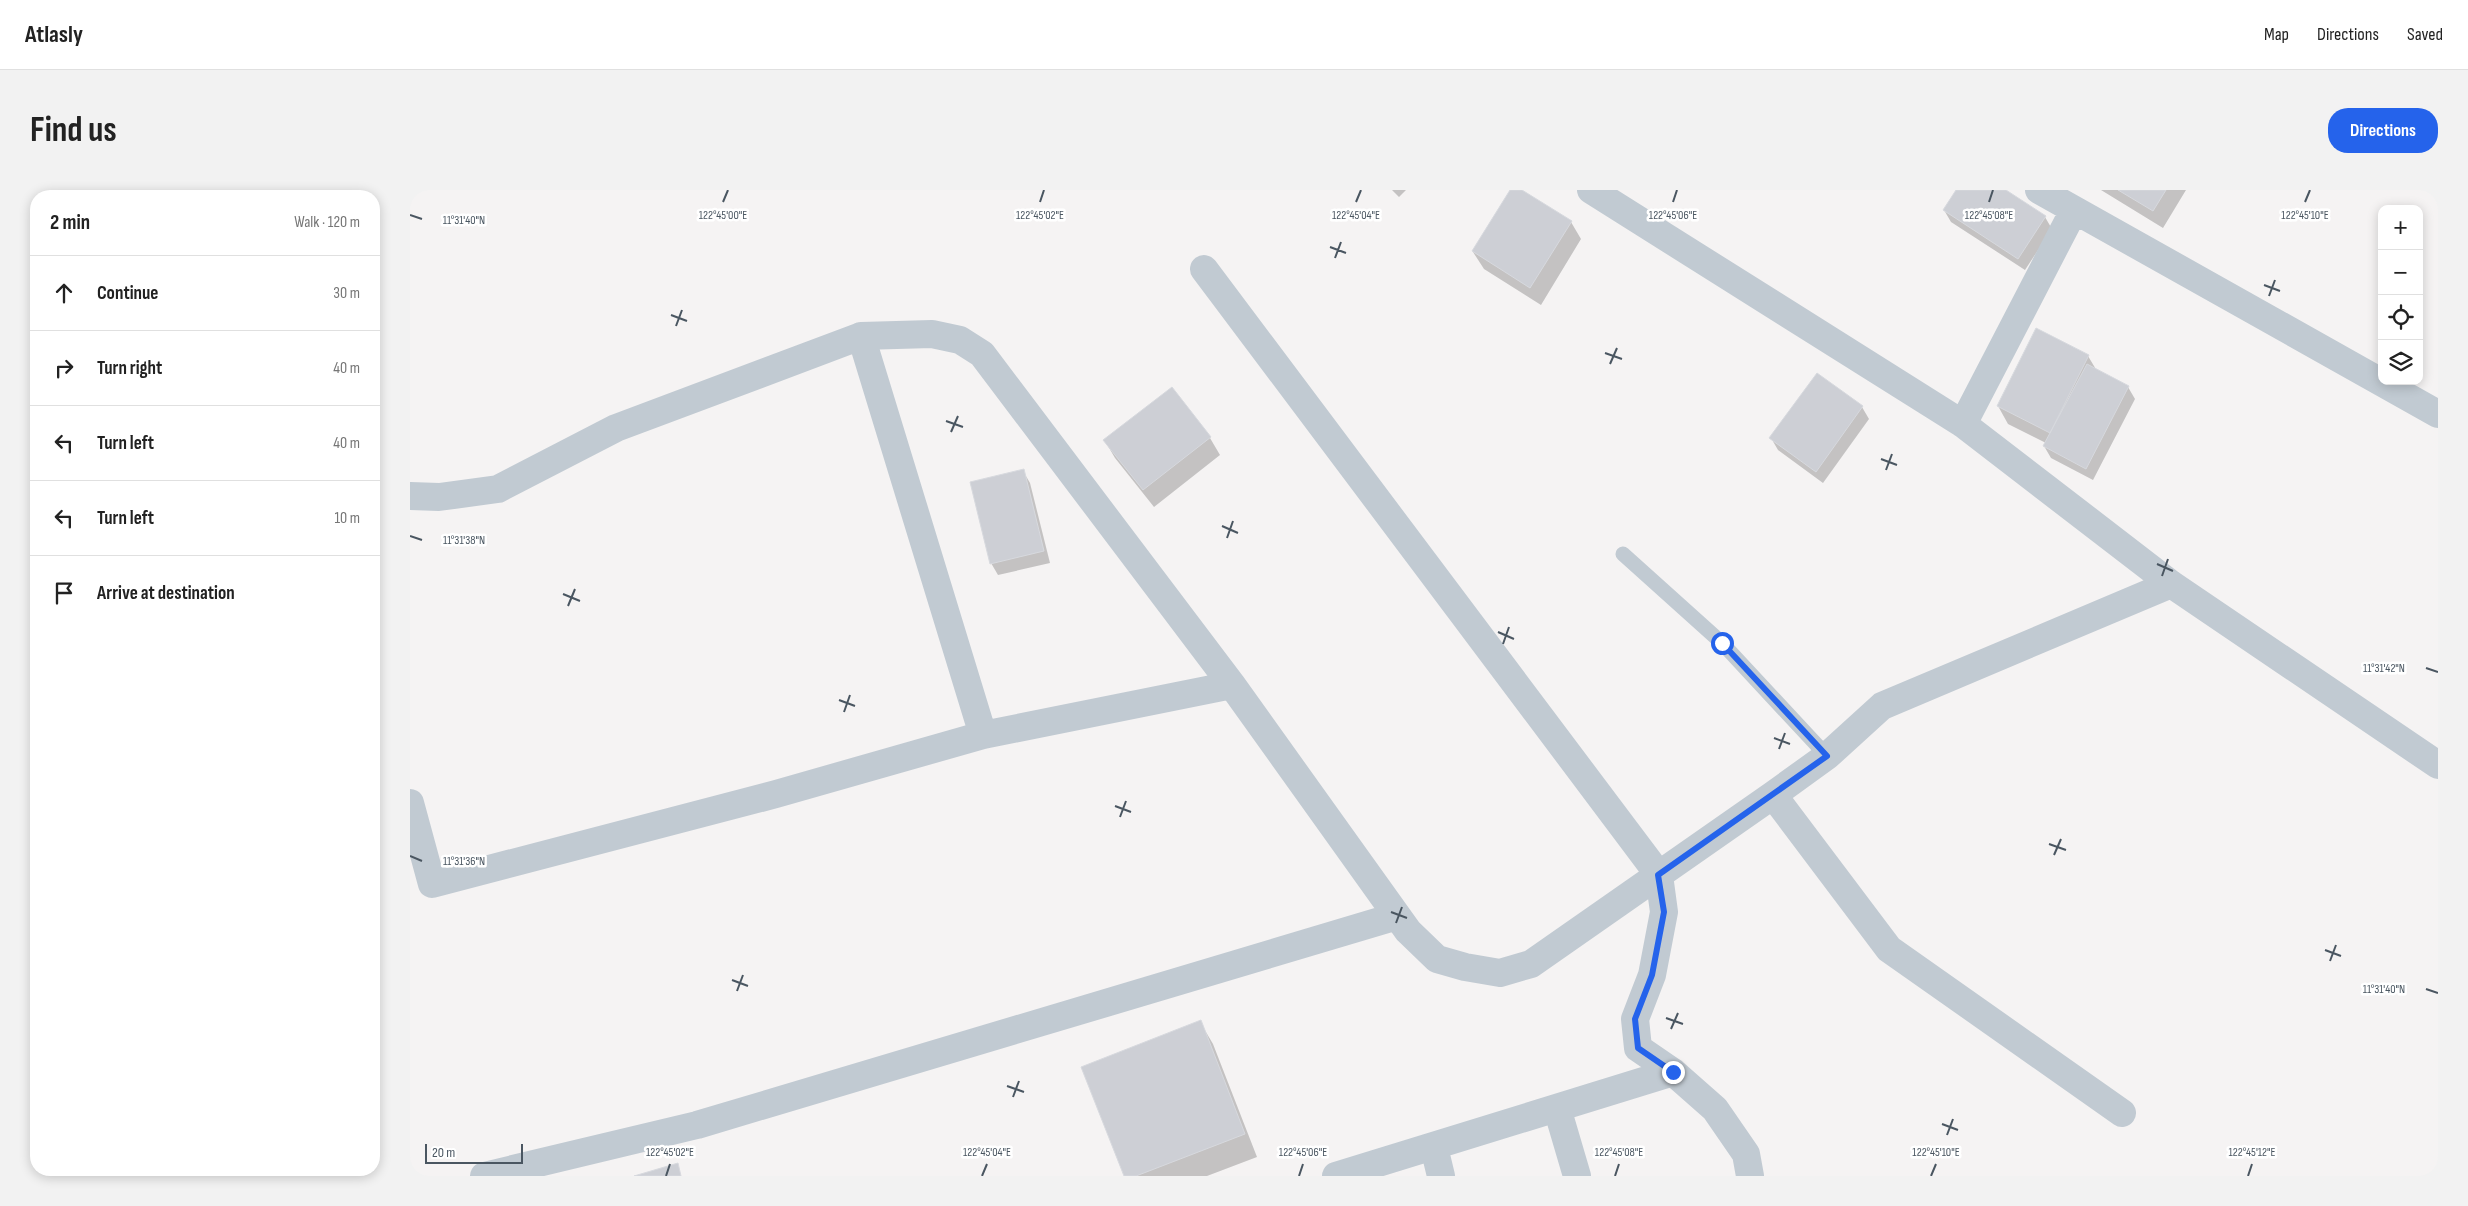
<!DOCTYPE html>
<html lang="en">
<head>
<meta charset="utf-8">
<style>
  body { margin:0; font-family:"Sofia Sans Condensed",sans-serif; background:#f2f2f2; color:#222 }
  .controls { position:absolute; right:15px; top:15px; display:grid; overflow:hidden; border-radius:10px; box-shadow:0 2px 12px #0003 }
  .controls button { width:45px; height:45px; display:grid; place-items:center; padding:0; border:0; border-bottom:1px solid #e0e0e0; background:#fff; color:#222; font:25px sans-serif }
  .scale { position:absolute; left:15px; bottom:12px; width:98px; box-sizing:border-box; padding-left:5px; border:2px solid #4a5661; border-top:0; font-size:14px; line-height:18px; white-space:nowrap; color:#4a5661; -webkit-text-stroke:4px #fff; paint-order:stroke }
  .stop { position:absolute; width:15px; height:15px; margin:-11px; border:4px solid #2563eb; border-radius:50%; background:#fff }
  .stop.end { background:#2563eb; border-color:#fff; box-shadow:0 1px 5px #0008 }
  .list { margin:0; padding:0; list-style:none }
  h2 { display:flex; justify-content:space-between; align-items:center; height:65px; margin:0; padding:0 20px; font-size:21px }
  h2 small { font-size:16px; font-weight:400; color:#767676 }
  .list li { display:grid; grid-template-columns:32px 1fr auto; gap:15px; align-items:center; box-sizing:border-box; height:75px; padding:0 20px; border-top:1px solid #e0e0e0 }
  .list b { display:block; font-size:19px; white-space:nowrap }
  .list em { font-size:16px; font-style:normal; color:#767676 }
  .icon { flex:none; width:28px; height:28px; fill:none; stroke:currentColor; stroke-width:2; stroke-linecap:round; stroke-linejoin:round }
  .map { position:relative; flex:none; width:2028px; height:986px; overflow:hidden; border-radius:20px }
  header { display:flex; align-items:center; gap:30px; box-sizing:border-box; height:70px; padding:0 25px; background:#fff; border-bottom:1px solid #e0e0e0 }
  header strong { font-size:24px }
  nav { display:flex; gap:28px; margin-inline-start:auto; font-size:18px }
  .intro { display:flex; align-items:center; justify-content:space-between; box-sizing:border-box; height:120px; padding:0 30px }
  h1 { margin:0; font-size:35px }
  .button { padding:12px 22px; border-radius:20px; background:#2563eb; color:#fff; font-size:18px; font-weight:700 }
  main { display:flex; gap:30px; padding:0 30px }
  aside { flex:1; background:#fff; border-radius:20px; box-shadow:0 2px 12px #0003 }
  .map>svg:first-child { display:block }
  .shadow { fill:#0003 }
  .building { fill:#cdcfd5; stroke:#d7d9de }
  .lines { fill:none; stroke-linecap:round; stroke-linejoin:round }
  .service { stroke:#c1cad2; stroke-width:15 }
  .minor { stroke:#c1cad2; stroke-width:28 }
  .route { stroke:#2563eb; stroke-width:6 }
  .ticks { fill:none; stroke:#4a5661; stroke-width:2 }
  .ticks-label { font-size:12px; text-anchor:middle; fill:#4a5661; stroke:#fff; stroke-width:5; stroke-linejoin:round; paint-order:stroke }
</style>
</head>
<body>
<header>
<strong>Atlasly</strong>
<nav><a>Map</a><a>Directions</a><a>Saved</a></nav>
</header>
<div class="intro"><h1>Find us</h1><a class="button">Directions</a></div>
<main>
<aside>
<h2>2 min<small>Walk · 120 m</small></h2>
<ul class="list">
<li><svg class="icon" aria-label="ahead" viewBox="0 0 24 24"><path d="M12 20V5M6 11l6-6 6 6"/></svg><div><b>Continue</b></div><em>30 m</em></li>
<li><svg class="icon" aria-label="right" viewBox="0 0 24 24"><path d="M7 20v-9h11M14 6l5 5-5 5"/></svg><div><b>Turn right</b></div><em>40 m</em></li>
<li><svg class="icon" aria-label="left" viewBox="0 0 24 24"><path d="M17 20v-9H6M10 6l-5 5 5 5"/></svg><div><b>Turn left</b></div><em>40 m</em></li>
<li><svg class="icon" aria-label="left" viewBox="0 0 24 24"><path d="M17 20v-9H6M10 6l-5 5 5 5"/></svg><div><b>Turn left</b></div><em>10 m</em></li>
<li><svg class="icon" aria-label="arrive" viewBox="0 0 24 24"><path d="M6 21V4h12l-3 4 3 4H6"/></svg><div><b>Arrive at destination</b></div></li>
</ul>
</aside>
<div class="map">
<svg width="2028" height="986" viewBox="0 0 2028 986">
  <rect width="100%" height="100%" fill="#f5f3f3"/>
  <path class="shadow" d="M982 0H996L989 7Z
    M1102 0H1110L1161 32 1171 49 1131 115 1074 79 1063 62Z
    M1548 0H1594L1635 27 1642 39 1615 80 1541 32 1534 20Z
    M1691 0H1776L1753 38Z
    M1626 140 1678 166 1687 181 1718 197 1725 209 1683 290 1641 268 1634 256 1636 253 1598 234 1588 216Z
    M762 199 800 248 810 265 744 317 705 268 695 251Z
    M1452 217 1459 229 1413 293 1368 260 1361 248Z
    M613 281 620 293 640 373 588 385 581 373Z
    M790 832 803 854 847 967 797 986H716Z"/>
  <path class="building" d="M1100 0H1112L1162 31 1120 98 1062 61Z
    M1546 0H1596L1636 26 1608 69 1533 20Z
    M1708 0H1756L1743 21Z
    M1626 138 1679 165 1640 243 1587 216Z
    M1677 174 1719 196 1676 279 1633 256Z
    M1407 183 1453 216 1406 282 1359 248Z
    M762 197 801 247 733 300 693 250Z
    M614 279 634 361 580 374 560 292Z
    M791 830 835 944 726 986H714L671 877Z
    M268 973 271 986H224Z"/>
  <g class="lines">
    <path class="service" d="M1213 364 1312 453 1417 566"/>
    <path class="minor" d="M1181 0 1553 234 1761 394 2028 575
      M1629 0 2028 224
      M794 79 1249 685 1254 722 1242 785 1225 829 1228 858 1263 882 1305 919 1336 964 1340 986
      M451 146 573 545
      M1553 234 1664 20
      M0 306 29 307 88 299 206 238 451 146 522 144 550 150 572 164 822 495 998 741 1027 769 1055 777 1090 783 1121 774 1363 605 1417 566 1472 516 1761 394
      M1363 605 1479 759 1712 923
      M0 613 22 694 366 604 573 545 822 495
      M1147 918 1167 986
      M1024 957 1031 986
      M74 986 287 935 987 726
      M926 986 1263 882"/>
  </g>
  <g class="lines">
    <path class="route" d="M1263 882 1228 858 1225 829 1242 785 1254 722 1248 685 1417 566 1312 453"/>
  </g>
  <path class="ticks" d="M313 12 318 0M630 12 634 0M946 12 951 0M1263 12 1267 0M1579 12 1583 0M1895 12 1900 0M0 25 12 29M920 57 936 63M925 68 931 52M1854 95 1870 101M1859 106 1865 90M261 125 277 131M266 136 272 120M1195 163 1212 169M1200 174 1207 158M536 231 553 237M541 242 548 226M1471 269 1487 275M1476 280 1482 264M812 336 828 343M0 346 12 350M817 348 823 331M1747 374 1763 381M1752 386 1758 369M153 404 170 411M158 416 165 399M1088 442 1104 449M1093 454 1099 437M2016 478 2028 482M429 510 445 516M434 522 440 505M1364 548 1380 554M1369 559 1375 543M705 616 721 622M710 627 716 611M1639 654 1656 660M1644 665 1651 649M0 666 12 671M981 722 997 728M986 733 992 717M1915 760 1931 766M1920 771 1926 755M322 790 338 796M2016 799 2028 803M327 801 333 785M1256 828 1273 834M1261 839 1268 823M597 896 614 902M603 907 609 891M1532 934 1548 940M1537 945 1543 929M256 986 260 974M572 986 577 974M889 986 893 974M1205 986 1209 974M1521 986 1526 974M1838 986 1842 974"/>
  <g class="ticks-label">
    <text x="1895" y="29">122°45'10"E</text>
    <text x="313" y="29">122°45'00"E</text>
    <text x="630" y="29">122°45'02"E</text>
    <text x="946" y="29">122°45'04"E</text>
    <text x="1263" y="29">122°45'06"E</text>
    <text x="1579" y="29">122°45'08"E</text>
    <text x="54" y="34">11°31'40"N</text>
    <text x="54" y="354">11°31'38"N</text>
    <text x="1974" y="482">11°31'42"N</text>
    <text x="54" y="675">11°31'36"N</text>
    <text x="1974" y="803">11°31'40"N</text>
    <text x="260" y="966">122°45'02"E</text>
    <text x="577" y="966">122°45'04"E</text>
    <text x="893" y="966">122°45'06"E</text>
    <text x="1209" y="966">122°45'08"E</text>
    <text x="1526" y="966">122°45'10"E</text>
    <text x="1842" y="966">122°45'12"E</text>
  </g>
</svg>
<div class="controls">
<button>+</button>
<button>−</button>
<button><svg class="icon" aria-label="locate" viewBox="0 0 24 24"><circle cx="12" cy="12" r="6"/><path d="M12 2v4M12 18v4M2 12h4M18 12h4"/></svg></button>
<button><svg class="icon" aria-label="layers" viewBox="0 0 24 24"><path d="M12 4l9 5-9 5-9-5zM3 14l9 5 9-5"/></svg></button>
</div>
<div class="scale">20 m</div>
<div class="stop" style="left:1312px;top:453px"></div>
<div class="stop end" style="left:1263px;top:882px"></div>
</div>
</main>
</body>
</html>
